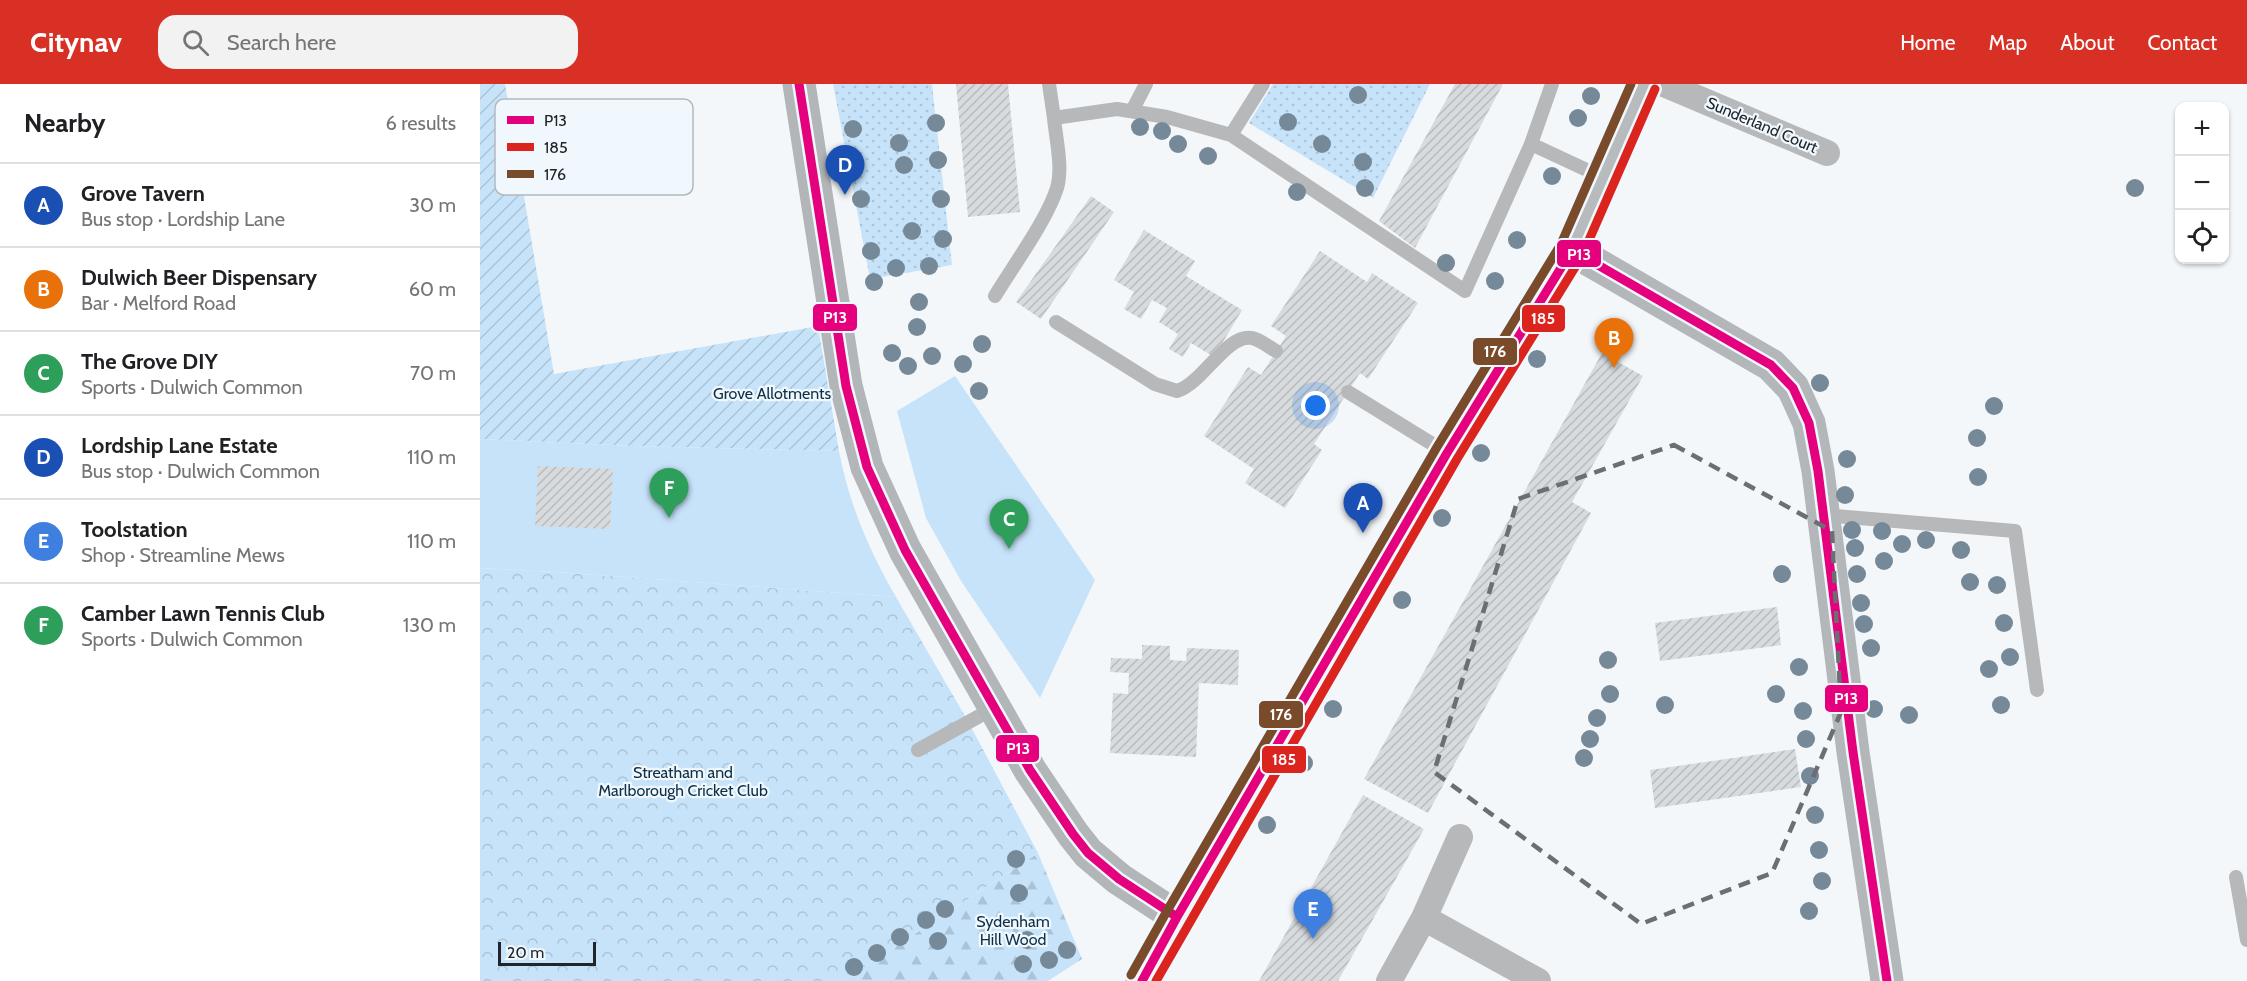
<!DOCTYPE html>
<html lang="en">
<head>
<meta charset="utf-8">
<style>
  body { margin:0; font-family:Cabin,sans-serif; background:#f2f2f2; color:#202124 }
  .controls { position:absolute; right:18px; top:18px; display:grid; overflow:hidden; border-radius:12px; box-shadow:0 2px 4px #0004 }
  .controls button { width:54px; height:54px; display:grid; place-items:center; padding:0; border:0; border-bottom:2px solid #e0e0e0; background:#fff; color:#202124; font:30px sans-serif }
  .scale { position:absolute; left:18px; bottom:15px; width:98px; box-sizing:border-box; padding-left:6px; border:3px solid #212529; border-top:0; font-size:16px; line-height:21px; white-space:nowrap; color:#212529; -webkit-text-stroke:4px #f0f8fe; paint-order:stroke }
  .you { position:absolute; left:836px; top:322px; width:21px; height:21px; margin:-15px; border:4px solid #fff; border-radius:50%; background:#1a73e8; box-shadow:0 0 0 9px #1a73e833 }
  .badge { display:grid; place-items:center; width:39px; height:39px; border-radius:50%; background:#d93025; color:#fff; font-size:20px; font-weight:700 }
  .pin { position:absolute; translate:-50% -50px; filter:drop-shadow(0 2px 3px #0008) }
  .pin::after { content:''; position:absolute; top:32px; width:21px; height:18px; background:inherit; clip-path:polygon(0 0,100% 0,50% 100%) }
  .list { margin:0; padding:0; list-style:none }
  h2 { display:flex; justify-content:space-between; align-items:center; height:78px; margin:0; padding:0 24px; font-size:26px }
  h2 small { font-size:20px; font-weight:400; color:#757577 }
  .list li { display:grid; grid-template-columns:39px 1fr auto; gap:18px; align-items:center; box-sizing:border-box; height:84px; padding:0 24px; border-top:2px solid #e0e0e0 }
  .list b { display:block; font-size:22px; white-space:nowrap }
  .list p { margin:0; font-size:20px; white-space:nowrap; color:#757577 }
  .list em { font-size:20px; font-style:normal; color:#757577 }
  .icon { flex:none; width:33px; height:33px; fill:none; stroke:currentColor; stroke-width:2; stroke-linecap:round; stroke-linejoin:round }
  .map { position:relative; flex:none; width:1767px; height:897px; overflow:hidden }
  header { display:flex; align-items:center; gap:36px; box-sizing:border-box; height:84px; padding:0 30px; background:#d93025; color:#fff }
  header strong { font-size:28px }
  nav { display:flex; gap:33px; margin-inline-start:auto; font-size:21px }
  .search { width:420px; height:54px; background:#f2f2f2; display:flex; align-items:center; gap:15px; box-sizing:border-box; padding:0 21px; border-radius:18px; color:#757577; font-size:22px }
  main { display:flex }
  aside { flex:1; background:#fff }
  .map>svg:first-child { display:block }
  .grass { fill:url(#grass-dots) }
  .forest { fill:url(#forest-firs) }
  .park { fill:url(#park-crowns) }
  .garden { fill:url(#garden-furrows) }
  .pitch { fill:#c7e3fa }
  .building { fill:url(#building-hatch) }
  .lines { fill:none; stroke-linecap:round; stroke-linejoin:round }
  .lane { stroke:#b6b8b9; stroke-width:14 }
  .street { stroke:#b6b8b9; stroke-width:26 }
  .secondary { stroke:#b4b7b9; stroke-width:33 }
  .primary { stroke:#b8bbbe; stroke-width:33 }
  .highway { stroke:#b3b6b9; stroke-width:33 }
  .bus-1-casing { stroke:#f0f8fe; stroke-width:14 }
  .bus-2-casing { stroke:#f0f8fe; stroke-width:14 }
  .bus-3-casing { stroke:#f0f8fe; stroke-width:14 }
  .bus-1 { stroke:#e5007d; stroke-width:9 }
  .bus-2 { stroke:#dc241f; stroke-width:9 }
  .bus-3 { stroke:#7a4b2a; stroke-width:9 }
  .tree { fill:#758998 }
  .marked { fill:none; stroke:#6b6e72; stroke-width:4.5; stroke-dasharray:12 8; stroke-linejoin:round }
  .labels { text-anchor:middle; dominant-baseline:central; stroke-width:4.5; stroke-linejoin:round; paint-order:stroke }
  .street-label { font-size:16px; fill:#212529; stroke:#f0f8fe }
  .park-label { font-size:16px; fill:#0d2f47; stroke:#f0f8fe }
  .key { fill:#f0f8fe; stroke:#b2b9be; stroke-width:1.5 }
  .key-label { font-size:16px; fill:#212529 }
  .line-badge { stroke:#f0f8fe; stroke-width:2 }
  .badge-label { font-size:16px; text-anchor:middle; font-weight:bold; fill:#fff }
</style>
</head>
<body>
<header>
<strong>Citynav</strong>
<div class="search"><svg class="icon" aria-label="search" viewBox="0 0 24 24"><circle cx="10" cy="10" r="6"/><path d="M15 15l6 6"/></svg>Search here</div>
<nav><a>Home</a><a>Map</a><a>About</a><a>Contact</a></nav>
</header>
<main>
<aside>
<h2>Nearby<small>6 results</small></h2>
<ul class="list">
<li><span class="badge" style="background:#1a4fb4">A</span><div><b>Grove Tavern</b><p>Bus stop · Lordship Lane</p></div><em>30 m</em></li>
<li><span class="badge" style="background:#e8710a">B</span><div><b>Dulwich Beer Dispensary</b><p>Bar · Melford Road</p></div><em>60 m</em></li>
<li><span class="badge" style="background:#2e9e5b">C</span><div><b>The Grove DIY</b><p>Sports · Dulwich Common</p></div><em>70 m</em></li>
<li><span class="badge" style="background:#1a4fb4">D</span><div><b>Lordship Lane Estate</b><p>Bus stop · Dulwich Common</p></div><em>110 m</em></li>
<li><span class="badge" style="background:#3f7fe0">E</span><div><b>Toolstation</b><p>Shop · Streamline Mews</p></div><em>110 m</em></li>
<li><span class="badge" style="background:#2e9e5b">F</span><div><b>Camber Lawn Tennis Club</b><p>Sports · Dulwich Common</p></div><em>130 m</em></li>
</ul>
</aside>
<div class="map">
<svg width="1767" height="897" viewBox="0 0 1767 897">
  <defs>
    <pattern id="grass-dots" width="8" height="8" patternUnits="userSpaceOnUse" patternTransform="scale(1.5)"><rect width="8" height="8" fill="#c7e3fa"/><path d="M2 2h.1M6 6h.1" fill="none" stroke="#abc3d6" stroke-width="1.8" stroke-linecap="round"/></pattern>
    <pattern id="forest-firs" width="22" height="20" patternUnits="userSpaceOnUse" patternTransform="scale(1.5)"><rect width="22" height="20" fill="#c7e3fa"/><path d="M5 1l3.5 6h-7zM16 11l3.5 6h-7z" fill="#abc3d6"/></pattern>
    <pattern id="park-crowns" width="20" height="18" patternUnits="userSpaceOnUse" patternTransform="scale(1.5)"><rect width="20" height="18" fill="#c7e3fa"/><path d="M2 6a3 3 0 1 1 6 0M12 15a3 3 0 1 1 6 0" fill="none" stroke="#abc3d6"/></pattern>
    <pattern id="garden-furrows" width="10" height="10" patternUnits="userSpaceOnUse" patternTransform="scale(1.5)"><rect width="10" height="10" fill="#c7e3fa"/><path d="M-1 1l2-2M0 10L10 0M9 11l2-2" fill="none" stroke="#abc3d6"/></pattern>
    <pattern id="building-hatch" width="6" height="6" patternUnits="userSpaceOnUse" patternTransform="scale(1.5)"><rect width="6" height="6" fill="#d7dbde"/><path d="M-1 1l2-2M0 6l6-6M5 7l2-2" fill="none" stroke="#b8bcbe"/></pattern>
  </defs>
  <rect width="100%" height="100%" fill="#f4f7fa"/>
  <path class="grass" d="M353 0H452L472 181 390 195Z
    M793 0H950L893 114 769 39Z"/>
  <path class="forest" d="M558 769 602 875 568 897H363Z"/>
  <path class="park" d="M0 484 90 489 416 513 489 639 558 769 363 897H0Z"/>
  <path class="garden" d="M0 0H25L74 290 338 242 359 367 153 362 0 355Z"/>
  <path class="pitch" d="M475 292 615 496 560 614 481 497 446 434 417 327Z
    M0 355 153 362 359 367C369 420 389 466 416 513L90 489 0 484Z"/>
  <path class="building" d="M476 0H528L540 128 488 133Z
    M975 0H1023L935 164 899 137Z
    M611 112 634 128 561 235 536 218Z
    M664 146 715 177 706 192 762 226 734 273 711 259 703 273 689 265 698 250 679 238 687 224 672 216 661 235 644 225 654 208 634 196Z
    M840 167 887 198 892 189 938 219 888 295 880 289 834 360 842 366 805 424 765 399 774 385 724 352 768 283 781 291 806 252 791 242Z
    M1122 269 1163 292 1092 418 1111 429 948 729 884 695Z
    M58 382 133 385 130 445 55 442Z
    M1297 523 1301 561 1180 577 1175 539Z
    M662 561 690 562V576L706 577 707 564 759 566 758 601 719 599 716 673 630 669 633 609 648 610 649 589 630 588 631 574 662 575Z
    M1315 665 1321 703 1175 724 1170 686Z
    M883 711 944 745 858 897H779Z"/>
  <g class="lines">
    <path class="lane" d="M569 0 574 34 637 25 687 33 751 51
      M783 0 751 51 985 207 1051 60
      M1072 0 1051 60 1124 94
      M652 27 666 0
      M515 212C533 182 567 136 577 104 583 83 576 56 574 34
      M576 238 675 300 697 307C722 300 747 249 772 254 779 255 789 263 796 267
      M868 308 967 369
      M1343 431 1535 447 1557 606
      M438 666 514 624
      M1756 793 1767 856"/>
    <path class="street" d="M1184 0 1347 69
      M944 834 1058 897
      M909 897 944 834 980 753"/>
    <path class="secondary" d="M1092 166 1291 281 1313 304 1329 339 1338 387 1373 668 1407 897"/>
    <path class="primary" d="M697 833 967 369 1092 166 1164 0"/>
    <path class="highway" d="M319 0 366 302 387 383 425 466 550 686 593 750 608 769 639 795 697 833 662 897"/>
    <g class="bus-1-casing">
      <path id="bus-1" d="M319 0 366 302 387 383 425 466 550 686 593 750 608 769 639 795 697 833
        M662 897 697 833 967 369 1092 166 1291 281 1313 304 1329 339 1338 387 1373 668 1407 897"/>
    </g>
    <g class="bus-2-casing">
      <path id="bus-2" d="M676 897 977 375 1102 172 1175 5"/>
    </g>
    <g class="bus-3-casing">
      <path id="bus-3" d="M651 891 687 827 957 363 1081 160 1151 0"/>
    </g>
    <use href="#bus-1" class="bus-1"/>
    <use href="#bus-2" class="bus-2"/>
    <use href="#bus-3" class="bus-3"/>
  </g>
  <g class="tree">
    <circle cx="878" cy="11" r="9"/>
    <circle cx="1111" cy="12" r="9"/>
    <circle cx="1098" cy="34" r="9"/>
    <circle cx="808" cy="38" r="9"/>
    <circle cx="456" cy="39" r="9"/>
    <circle cx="660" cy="43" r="9"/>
    <circle cx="373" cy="45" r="9"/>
    <circle cx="682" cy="47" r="9"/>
    <circle cx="419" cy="59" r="9"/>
    <circle cx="698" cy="60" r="9"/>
    <circle cx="842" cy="60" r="9"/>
    <circle cx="728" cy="72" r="9"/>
    <circle cx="458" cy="76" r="9"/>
    <circle cx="883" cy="78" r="9"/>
    <circle cx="424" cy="81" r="9"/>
    <circle cx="1072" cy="92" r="9"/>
    <circle cx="885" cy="104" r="9"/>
    <circle cx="1655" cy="104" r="9"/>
    <circle cx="817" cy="108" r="9"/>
    <circle cx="381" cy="115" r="9"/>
    <circle cx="461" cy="115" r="9"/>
    <circle cx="432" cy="147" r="9"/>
    <circle cx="463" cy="155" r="9"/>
    <circle cx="1037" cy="156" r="9"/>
    <circle cx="391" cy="167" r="9"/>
    <circle cx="966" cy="179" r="9"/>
    <circle cx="449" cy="182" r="9"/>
    <circle cx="416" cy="184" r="9"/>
    <circle cx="1015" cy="197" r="9"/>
    <circle cx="394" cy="198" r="9"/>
    <circle cx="439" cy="218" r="9"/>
    <circle cx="437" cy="243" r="9"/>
    <circle cx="502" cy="260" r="9"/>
    <circle cx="412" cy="269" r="9"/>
    <circle cx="452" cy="272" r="9"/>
    <circle cx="1057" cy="275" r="9"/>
    <circle cx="483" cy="280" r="9"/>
    <circle cx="428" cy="282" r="9"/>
    <circle cx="1340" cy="299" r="9"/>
    <circle cx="499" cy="307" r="9"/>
    <circle cx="1514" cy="322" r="9"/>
    <circle cx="1497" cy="354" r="9"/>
    <circle cx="1001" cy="369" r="9"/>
    <circle cx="1367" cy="375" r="9"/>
    <circle cx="1498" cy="393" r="9"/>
    <circle cx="1365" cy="411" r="9"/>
    <circle cx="962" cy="434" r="9"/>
    <circle cx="1372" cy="446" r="9"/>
    <circle cx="1402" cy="447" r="9"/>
    <circle cx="1446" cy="456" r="9"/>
    <circle cx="1422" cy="460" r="9"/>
    <circle cx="1375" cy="464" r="9"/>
    <circle cx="1481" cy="466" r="9"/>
    <circle cx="1404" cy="477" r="9"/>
    <circle cx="1302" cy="490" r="9"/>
    <circle cx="1377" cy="490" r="9"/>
    <circle cx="1490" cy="498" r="9"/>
    <circle cx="1517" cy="501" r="9"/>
    <circle cx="922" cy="516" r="9"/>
    <circle cx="1381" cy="519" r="9"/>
    <circle cx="1524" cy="539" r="9"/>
    <circle cx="1384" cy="540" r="9"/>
    <circle cx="1391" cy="564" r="9"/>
    <circle cx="1530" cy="573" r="9"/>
    <circle cx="1128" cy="576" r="9"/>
    <circle cx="1319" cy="583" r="9"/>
    <circle cx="1509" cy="585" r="9"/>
    <circle cx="1130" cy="610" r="9"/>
    <circle cx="1296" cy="610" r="9"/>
    <circle cx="1185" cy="621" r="9"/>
    <circle cx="1521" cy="621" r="9"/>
    <circle cx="853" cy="625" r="9"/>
    <circle cx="1394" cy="625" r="9"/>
    <circle cx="1323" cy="627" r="9"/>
    <circle cx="1429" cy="631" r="9"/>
    <circle cx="1117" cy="634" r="9"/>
    <circle cx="1110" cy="655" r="9"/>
    <circle cx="1326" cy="655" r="9"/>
    <circle cx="1104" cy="674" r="9"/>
    <circle cx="824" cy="679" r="9"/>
    <circle cx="1330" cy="692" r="9"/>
    <circle cx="1335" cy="731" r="9"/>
    <circle cx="787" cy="741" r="9"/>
    <circle cx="1339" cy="766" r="9"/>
    <circle cx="536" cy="775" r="9"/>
    <circle cx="1342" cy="797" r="9"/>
    <circle cx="539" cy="809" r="9"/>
    <circle cx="465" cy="825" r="9"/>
    <circle cx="1329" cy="827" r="9"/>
    <circle cx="446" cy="836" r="9"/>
    <circle cx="420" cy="853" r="9"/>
    <circle cx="547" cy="856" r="9"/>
    <circle cx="458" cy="857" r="9"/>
    <circle cx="587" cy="866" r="9"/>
    <circle cx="397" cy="869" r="9"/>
    <circle cx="569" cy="876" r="9"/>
    <circle cx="543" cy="880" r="9"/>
    <circle cx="374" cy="883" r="9"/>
  </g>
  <path class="marked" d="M1194 361 1352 447 1361 628 1292 789 1161 840 954 688 1038 415Z"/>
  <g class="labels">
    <g class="street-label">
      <text transform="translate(1282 41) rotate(23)">Sunderland Court</text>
    </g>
    <g class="park-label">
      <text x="292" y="309">Grove Allotments</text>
      <text x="203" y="688">Streatham and<tspan x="203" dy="18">Marlborough Cricket Club</tspan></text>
      <text x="533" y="837">Sydenham<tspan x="533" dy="18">Hill Wood</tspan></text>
    </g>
  </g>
  <rect x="15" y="15" width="198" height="96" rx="9" class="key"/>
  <rect x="27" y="32" width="27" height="8" fill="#e5007d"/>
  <rect x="27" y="59" width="27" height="8" fill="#dc241f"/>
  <rect x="27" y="86" width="27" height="8" fill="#7a4b2a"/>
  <g class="key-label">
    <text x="64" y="42">P13</text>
    <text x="64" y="69">185</text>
    <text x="64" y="96">176</text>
  </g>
  <g class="line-badge">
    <rect x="1076" y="155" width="46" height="29" rx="6" fill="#e5007d"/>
    <rect x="332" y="219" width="46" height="29" rx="6" fill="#e5007d"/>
    <rect x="1041" y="220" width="45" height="29" rx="6" fill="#dc241f"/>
    <rect x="992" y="253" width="46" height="29" rx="6" fill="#7a4b2a"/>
    <rect x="1344" y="600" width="45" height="29" rx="6" fill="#e5007d"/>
    <rect x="778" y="616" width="46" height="29" rx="6" fill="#7a4b2a"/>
    <rect x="515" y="650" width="45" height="29" rx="6" fill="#e5007d"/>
    <rect x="781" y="661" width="46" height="29" rx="6" fill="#dc241f"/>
  </g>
  <g class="badge-label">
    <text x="1099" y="176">P13</text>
    <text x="355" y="239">P13</text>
    <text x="1063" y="240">185</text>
    <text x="1015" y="273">176</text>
    <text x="1366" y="620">P13</text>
    <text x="801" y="636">176</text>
    <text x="538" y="670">P13</text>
    <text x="804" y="681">185</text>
  </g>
</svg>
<div class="controls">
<button>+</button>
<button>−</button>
<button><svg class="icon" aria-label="locate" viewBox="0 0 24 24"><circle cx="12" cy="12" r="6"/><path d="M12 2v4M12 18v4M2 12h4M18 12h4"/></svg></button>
</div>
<div class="scale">20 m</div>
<div class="you"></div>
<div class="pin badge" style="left:883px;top:449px;background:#1a4fb4">A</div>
<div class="pin badge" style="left:1134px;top:284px;background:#e8710a">B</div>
<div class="pin badge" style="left:529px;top:465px;background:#2e9e5b">C</div>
<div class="pin badge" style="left:365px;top:111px;background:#1a4fb4">D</div>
<div class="pin badge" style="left:833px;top:855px;background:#3f7fe0">E</div>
<div class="pin badge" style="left:189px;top:434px;background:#2e9e5b">F</div>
</div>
</main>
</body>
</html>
